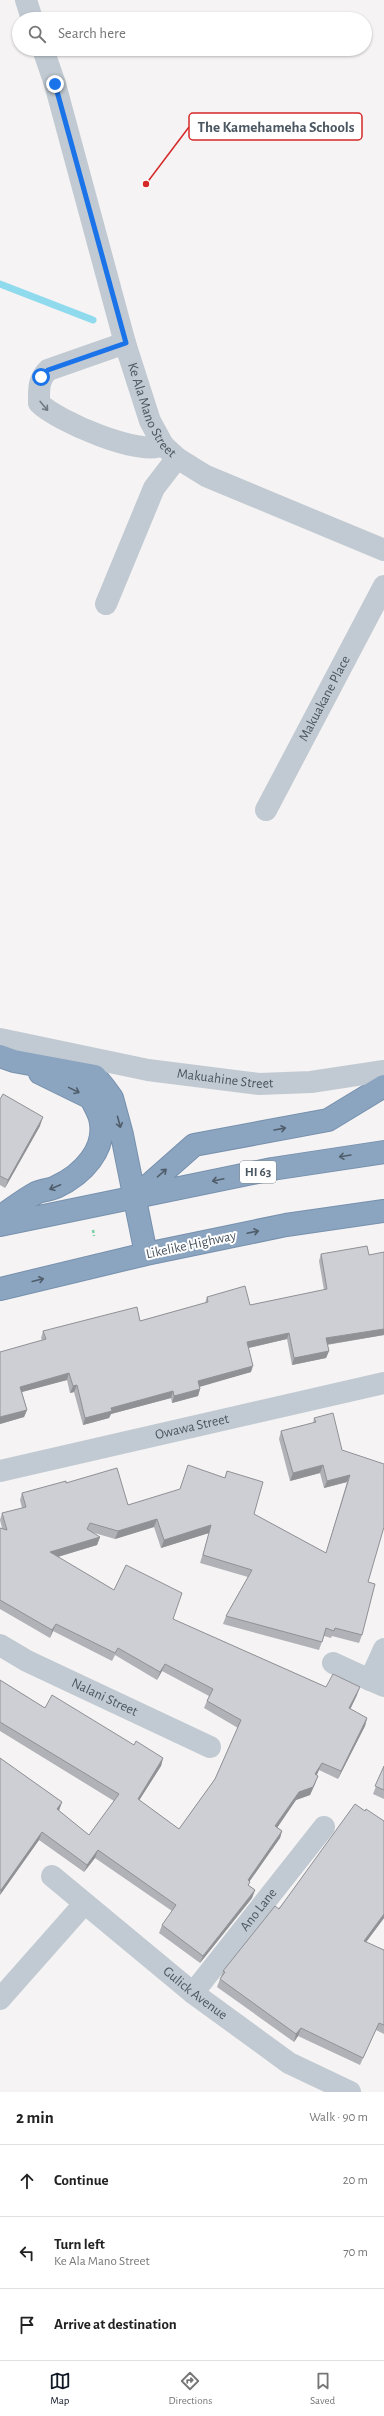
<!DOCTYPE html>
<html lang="en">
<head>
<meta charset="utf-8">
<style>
  body { margin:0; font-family:"Alegreya Sans",sans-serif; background:#f2f2f2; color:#222 }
  .stop { position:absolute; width:12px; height:12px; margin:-9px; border:3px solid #1a73e8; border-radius:50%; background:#fff }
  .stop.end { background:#1a73e8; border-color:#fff; box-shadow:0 1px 4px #0008 }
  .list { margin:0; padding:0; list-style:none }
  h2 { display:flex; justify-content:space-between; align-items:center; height:52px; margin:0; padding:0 16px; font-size:17px }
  h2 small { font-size:13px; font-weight:400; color:#767676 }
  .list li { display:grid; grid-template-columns:26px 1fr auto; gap:12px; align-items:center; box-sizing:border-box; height:72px; padding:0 16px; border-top:1px solid #e0e0e0 }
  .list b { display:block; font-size:15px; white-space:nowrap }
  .list p { margin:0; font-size:13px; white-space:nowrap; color:#767676 }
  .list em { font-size:13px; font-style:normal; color:#767676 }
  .icon { flex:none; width:22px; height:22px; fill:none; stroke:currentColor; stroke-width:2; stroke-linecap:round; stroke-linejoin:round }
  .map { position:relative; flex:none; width:384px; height:2092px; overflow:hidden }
  .search { position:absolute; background:#fff; box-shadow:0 1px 3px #0004; left:12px; right:12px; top:12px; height:44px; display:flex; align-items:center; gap:10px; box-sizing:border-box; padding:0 14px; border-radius:22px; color:#767676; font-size:15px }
  .sheet { height:268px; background:#fff }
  nav { display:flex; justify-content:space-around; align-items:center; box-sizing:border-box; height:56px; border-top:1px solid #e0e0e0; background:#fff; font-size:11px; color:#767676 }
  nav a { display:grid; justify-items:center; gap:2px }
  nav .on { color:#111827 }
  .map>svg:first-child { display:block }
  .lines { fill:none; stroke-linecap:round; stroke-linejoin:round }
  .stream { stroke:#90daee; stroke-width:7 }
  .highway-casing { stroke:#7690ad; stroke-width:24 }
  .path { stroke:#7ad0a6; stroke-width:2.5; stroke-dasharray:3 2; stroke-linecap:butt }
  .minor { stroke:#c1cad2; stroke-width:22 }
  .highway { stroke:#8ba5c1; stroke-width:22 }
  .wall { fill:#b0b2b7 }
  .shaded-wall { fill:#909195 }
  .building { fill:#cdcfd5; stroke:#909195 }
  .oneway { stroke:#6e7983 }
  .oneway2 { stroke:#505e6b }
  .route { stroke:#1a73e8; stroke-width:5 }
  .labels { text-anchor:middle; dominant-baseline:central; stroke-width:4; stroke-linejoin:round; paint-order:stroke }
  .shield { fill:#fff; stroke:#808990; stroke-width:1 }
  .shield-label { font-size:13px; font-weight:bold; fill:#4a5661 }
  .street-label { font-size:14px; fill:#4a5661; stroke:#fff }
  .leader { fill:none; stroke:#d62828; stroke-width:1.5 }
  .callout-dot { fill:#d62828; stroke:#fff; stroke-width:1.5 }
  .callout { fill:#fff; stroke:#d62828; stroke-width:1.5 }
  .callout-label { font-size:15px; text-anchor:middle; font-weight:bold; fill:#4a5661 }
</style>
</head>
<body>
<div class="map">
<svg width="384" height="2092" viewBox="0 0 384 2092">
  <rect width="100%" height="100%" fill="#f5f3f3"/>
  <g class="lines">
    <path class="stream" d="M0 284 93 320"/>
    <g class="highway-casing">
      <path id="highway" d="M0 1056 14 1061 95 1076 104 1087 112 1098 122 1135 146 1254
        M134 1198 194 1145 328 1120 384 1086
        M0 1217C12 1209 23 1200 36 1193 42 1190 50 1190 56 1187 82 1175 108 1149 100 1118 98 1111 94 1105 91 1098L40 1073
        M0 1225 272 1169 384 1152
        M0 1289 146 1254 286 1225 384 1211"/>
    </g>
    <path class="path" d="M93 1230 94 1236"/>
    <g class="minor">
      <path d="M26 0 32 19"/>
      <path id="s1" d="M43 49 55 84 125 343 150 421 163 445 177 458 206 476 384 550"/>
      <path d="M125 343 48 370C38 380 39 389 39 403 57 421 140 457 163 445"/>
      <path d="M106 604 154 488 177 458"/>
      <path id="s2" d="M266 810 384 586"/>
      <path id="s3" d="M0 1039 148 1070 259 1084 311 1082 384 1071"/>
      <path id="s4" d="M0 1471 384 1383"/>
      <path id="s5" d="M0 1645 27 1661 210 1747"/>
      <path d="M384 1649 370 1680 384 1686"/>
      <path d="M333 1663 370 1680"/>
      <path id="s6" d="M52 1876 193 1993 289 2063 350 2092"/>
      <path id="s7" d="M193 1993 324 1827"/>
      <path d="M0 1999 84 1904"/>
    </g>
    <use href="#highway" class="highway"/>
  </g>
  <path class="wall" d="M0 1099 40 1126 5 1188 0 1185Z
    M321 1254 384 1335 327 1345 329 1351 326 1358 292 1365 287 1339 248 1348 251 1372 200 1386V1389L198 1396 172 1403 171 1398 111 1414 109 1418 83 1425 74 1392 70 1393 67 1380 22 1392 27 1410 24 1417 0 1424 42 1340 41 1338 43 1331 140 1321 205 1303 207 1297 250 1305 324 1290 319 1261Z
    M314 1418 342 1450 368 1582 362 1635 359 1643 332 1636 331 1638 324 1636 319 1650 223 1624 226 1616 248 1577 200 1563 209 1533 161 1548 154 1527 115 1539 91 1532 100 1537 97 1545 58 1557 114 1590 173 1619 326 1687 357 1695 350 1709 367 1718 365 1726 338 1779 319 1770 317 1775 315 1784 310 1795 296 1800 277 1827 282 1831 280 1838 249 1881V1886L255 1890 252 1898 200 1963 159 1933 162 1925 172 1911 95 1858 84 1872 39 1840 0 1895V1758L62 1802 59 1811 89 1835 114 1801 0 1731V1680L45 1708 163 1758 161 1766 139 1800 179 1829 215 1779 238 1728 204 1708 209 1696 162 1671 157 1680 115 1655 112 1661 53 1631 50 1638 0 1609V1528H2L0 1520 2 1513 22 1508 20 1500 22 1493 66 1483 128 1505 225 1477 227 1471 254 1514 326 1553 347 1482 324 1488 320 1473 290 1481 279 1439 281 1431 313 1423Z
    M384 1766V1799L373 1794Z
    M365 1811 384 1821V1918L366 1942 384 1950V2034L376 2030 360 2065 298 2036 294 2042 217 1987 223 1971Z"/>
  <path class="shaded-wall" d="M43 1117 40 1126 5 1188 8 1180Z
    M384 1329V1335L324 1345 326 1338Z
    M289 1333 287 1339 244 1349 247 1342Z
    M329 1351 326 1358 292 1365 294 1358Z
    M253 1366 251 1372 196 1388 198 1381Z
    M69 1373 67 1380 18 1393 20 1387Z
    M77 1385 74 1392 70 1393 73 1386Z
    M200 1389 198 1396 172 1403 174 1396Z
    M173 1391 171 1398 111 1414 109 1418 83 1425 85 1418 111 1408Z
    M27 1410 24 1417 0 1424V1417Z
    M323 1465 320 1473 290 1481 293 1473Z
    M350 1475 347 1482 324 1488 327 1481Z
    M157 1519 154 1527 115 1539 118 1531Z
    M211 1525 209 1533 161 1548 164 1540Z
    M100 1537 97 1545 47 1560 50 1552Z
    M56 1624 50 1638 52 1630Z
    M165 1664 162 1671 157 1680 160 1672Z
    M360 1687 357 1695 347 1716 349 1708Z
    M367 1718 365 1726 338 1779 341 1771Z
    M163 1758 161 1766 135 1807 138 1799Z
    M322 1763 319 1770 313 1782 315 1774Z
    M318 1776 315 1784 310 1795 296 1800 273 1834 275 1826 299 1792Z
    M62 1802 59 1810 54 1817 57 1809Z
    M282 1831 280 1838 245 1888 248 1880Z
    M42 1832 39 1840 0 1895 1 1890Z
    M98 1850 95 1858 84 1872 87 1865Z
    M255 1890 252 1898 200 1963 203 1956Z
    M384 1914V1918L361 1949 364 1941Z
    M301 2028 298 2036 294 2042 296 2034Z"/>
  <path class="building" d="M3 1094 43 1117 8 1180 0 1176V1099Z
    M367 1246 369 1255 384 1252V1329L326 1338 329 1351 294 1358 289 1333 247 1342 253 1366 198 1381 200 1389 174 1396 173 1391 111 1408 112 1411 85 1418 77 1385 73 1386 69 1373 20 1387 27 1410 0 1417V1352L46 1339 43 1331 137 1307 140 1321 208 1302 207 1297 245 1286 250 1305 327 1289 321 1254Z
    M333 1413 342 1450 384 1464V1527L368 1582 375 1584 362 1635 335 1628 334 1631 326 1628 322 1642 226 1616 252 1570 203 1555 211 1525 164 1540 157 1519 118 1531 90 1523 87 1529 100 1537 50 1552 114 1590 126 1565 182 1593 173 1619 326 1687 333 1674 360 1687 349 1708 367 1718 341 1771 322 1763 315 1774 318 1776 313 1787 299 1792 275 1826 282 1831 248 1880 250 1882 248 1885 255 1890 203 1956 162 1925 176 1905 98 1850 87 1865 42 1832 1 1890H0V1758L62 1802 57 1809 89 1835 119 1794 0 1722V1680L45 1708 52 1695 134 1745 136 1741 163 1758 138 1799 179 1829 215 1779 241 1720 207 1701 213 1689 165 1664 160 1672 118 1648 115 1653 56 1624 52 1630 0 1600V1528L7 1530 2 1513 26 1507 22 1493 66 1481V1483L117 1468 128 1505 180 1489 188 1465 225 1478 227 1471 263 1482 254 1514 326 1553 350 1475 327 1481 323 1465 293 1473 281 1431 316 1422 314 1418Z
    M384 1766V1790L375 1786Z
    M355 1804 365 1811 366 1809 384 1821V1914L364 1941 384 1950V2025L379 2023 363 2058 301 2028 296 2034 220 1979 225 1972 223 1971 275 1906 279 1909Z"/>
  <defs><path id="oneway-shaft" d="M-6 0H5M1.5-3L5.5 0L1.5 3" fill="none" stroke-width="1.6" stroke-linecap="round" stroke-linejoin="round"/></defs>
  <use class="oneway" href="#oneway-shaft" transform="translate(44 406) rotate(50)"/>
  <g class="oneway2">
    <use href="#oneway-shaft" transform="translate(74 1090) rotate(26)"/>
    <use href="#oneway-shaft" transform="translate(119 1122) rotate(75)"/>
    <use href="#oneway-shaft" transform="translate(280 1129) rotate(-10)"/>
    <use href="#oneway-shaft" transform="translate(345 1156) rotate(171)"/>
    <use href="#oneway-shaft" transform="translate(162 1173) rotate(-41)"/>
    <use href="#oneway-shaft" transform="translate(218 1180) rotate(168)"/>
    <use href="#oneway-shaft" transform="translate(55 1187) rotate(157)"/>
    <use href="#oneway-shaft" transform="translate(253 1232) rotate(-12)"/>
    <use href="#oneway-shaft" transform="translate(38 1280) rotate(-14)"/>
  </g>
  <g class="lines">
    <path class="route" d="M41 377 48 370 126 343 55 84"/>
  </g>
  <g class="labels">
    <rect class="shield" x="240" y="1161" width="36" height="22" rx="3"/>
    <g class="shield-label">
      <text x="258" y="1172">HI 63</text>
    </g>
    <g class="street-label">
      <text stroke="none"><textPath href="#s1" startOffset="378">Ke Ala Mano Street</textPath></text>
      <text stroke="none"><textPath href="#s2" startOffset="126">Makuakane Place</textPath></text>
      <text stroke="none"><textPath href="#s3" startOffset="229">Makuahine Street</textPath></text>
      <text transform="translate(191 1245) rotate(-12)">Likelike Highway</text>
      <text stroke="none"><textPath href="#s4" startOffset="197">Owawa Street</textPath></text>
      <text stroke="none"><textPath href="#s5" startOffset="117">Nalani Street</textPath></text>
      <text stroke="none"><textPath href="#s7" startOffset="106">Ano Lane</textPath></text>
      <text stroke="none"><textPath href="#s6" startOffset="185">Gulick Avenue</textPath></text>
    </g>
  </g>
  <path class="leader" d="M146 184L189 127"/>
  <circle class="callout-dot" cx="146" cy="184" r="4"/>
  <rect class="callout" x="189" y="113" width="173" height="27" rx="4"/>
  <g class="callout-label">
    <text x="276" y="132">The Kamehameha Schools</text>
  </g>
</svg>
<div class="stop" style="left:41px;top:377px"></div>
<div class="stop end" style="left:55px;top:84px"></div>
<div class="search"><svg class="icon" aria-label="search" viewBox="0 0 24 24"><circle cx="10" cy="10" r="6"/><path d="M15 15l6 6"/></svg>Search here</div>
</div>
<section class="sheet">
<h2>2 min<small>Walk · 90 m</small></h2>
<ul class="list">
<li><svg class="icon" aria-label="ahead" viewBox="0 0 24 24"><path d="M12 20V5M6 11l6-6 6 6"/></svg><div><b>Continue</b></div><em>20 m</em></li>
<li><svg class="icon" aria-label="left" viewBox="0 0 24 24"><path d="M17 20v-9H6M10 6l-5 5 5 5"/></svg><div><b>Turn left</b><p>Ke Ala Mano Street</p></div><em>70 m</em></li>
<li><svg class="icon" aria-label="arrive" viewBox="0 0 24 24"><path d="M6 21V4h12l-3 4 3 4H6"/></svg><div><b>Arrive at destination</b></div></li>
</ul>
</section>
<nav>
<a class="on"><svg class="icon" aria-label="map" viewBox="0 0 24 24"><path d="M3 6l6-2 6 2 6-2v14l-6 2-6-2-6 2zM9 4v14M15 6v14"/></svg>Map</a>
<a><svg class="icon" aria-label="directions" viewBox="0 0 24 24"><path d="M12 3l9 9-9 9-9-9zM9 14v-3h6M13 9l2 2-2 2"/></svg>Directions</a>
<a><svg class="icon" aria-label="saved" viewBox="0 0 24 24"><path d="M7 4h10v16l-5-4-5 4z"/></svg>Saved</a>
</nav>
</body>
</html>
